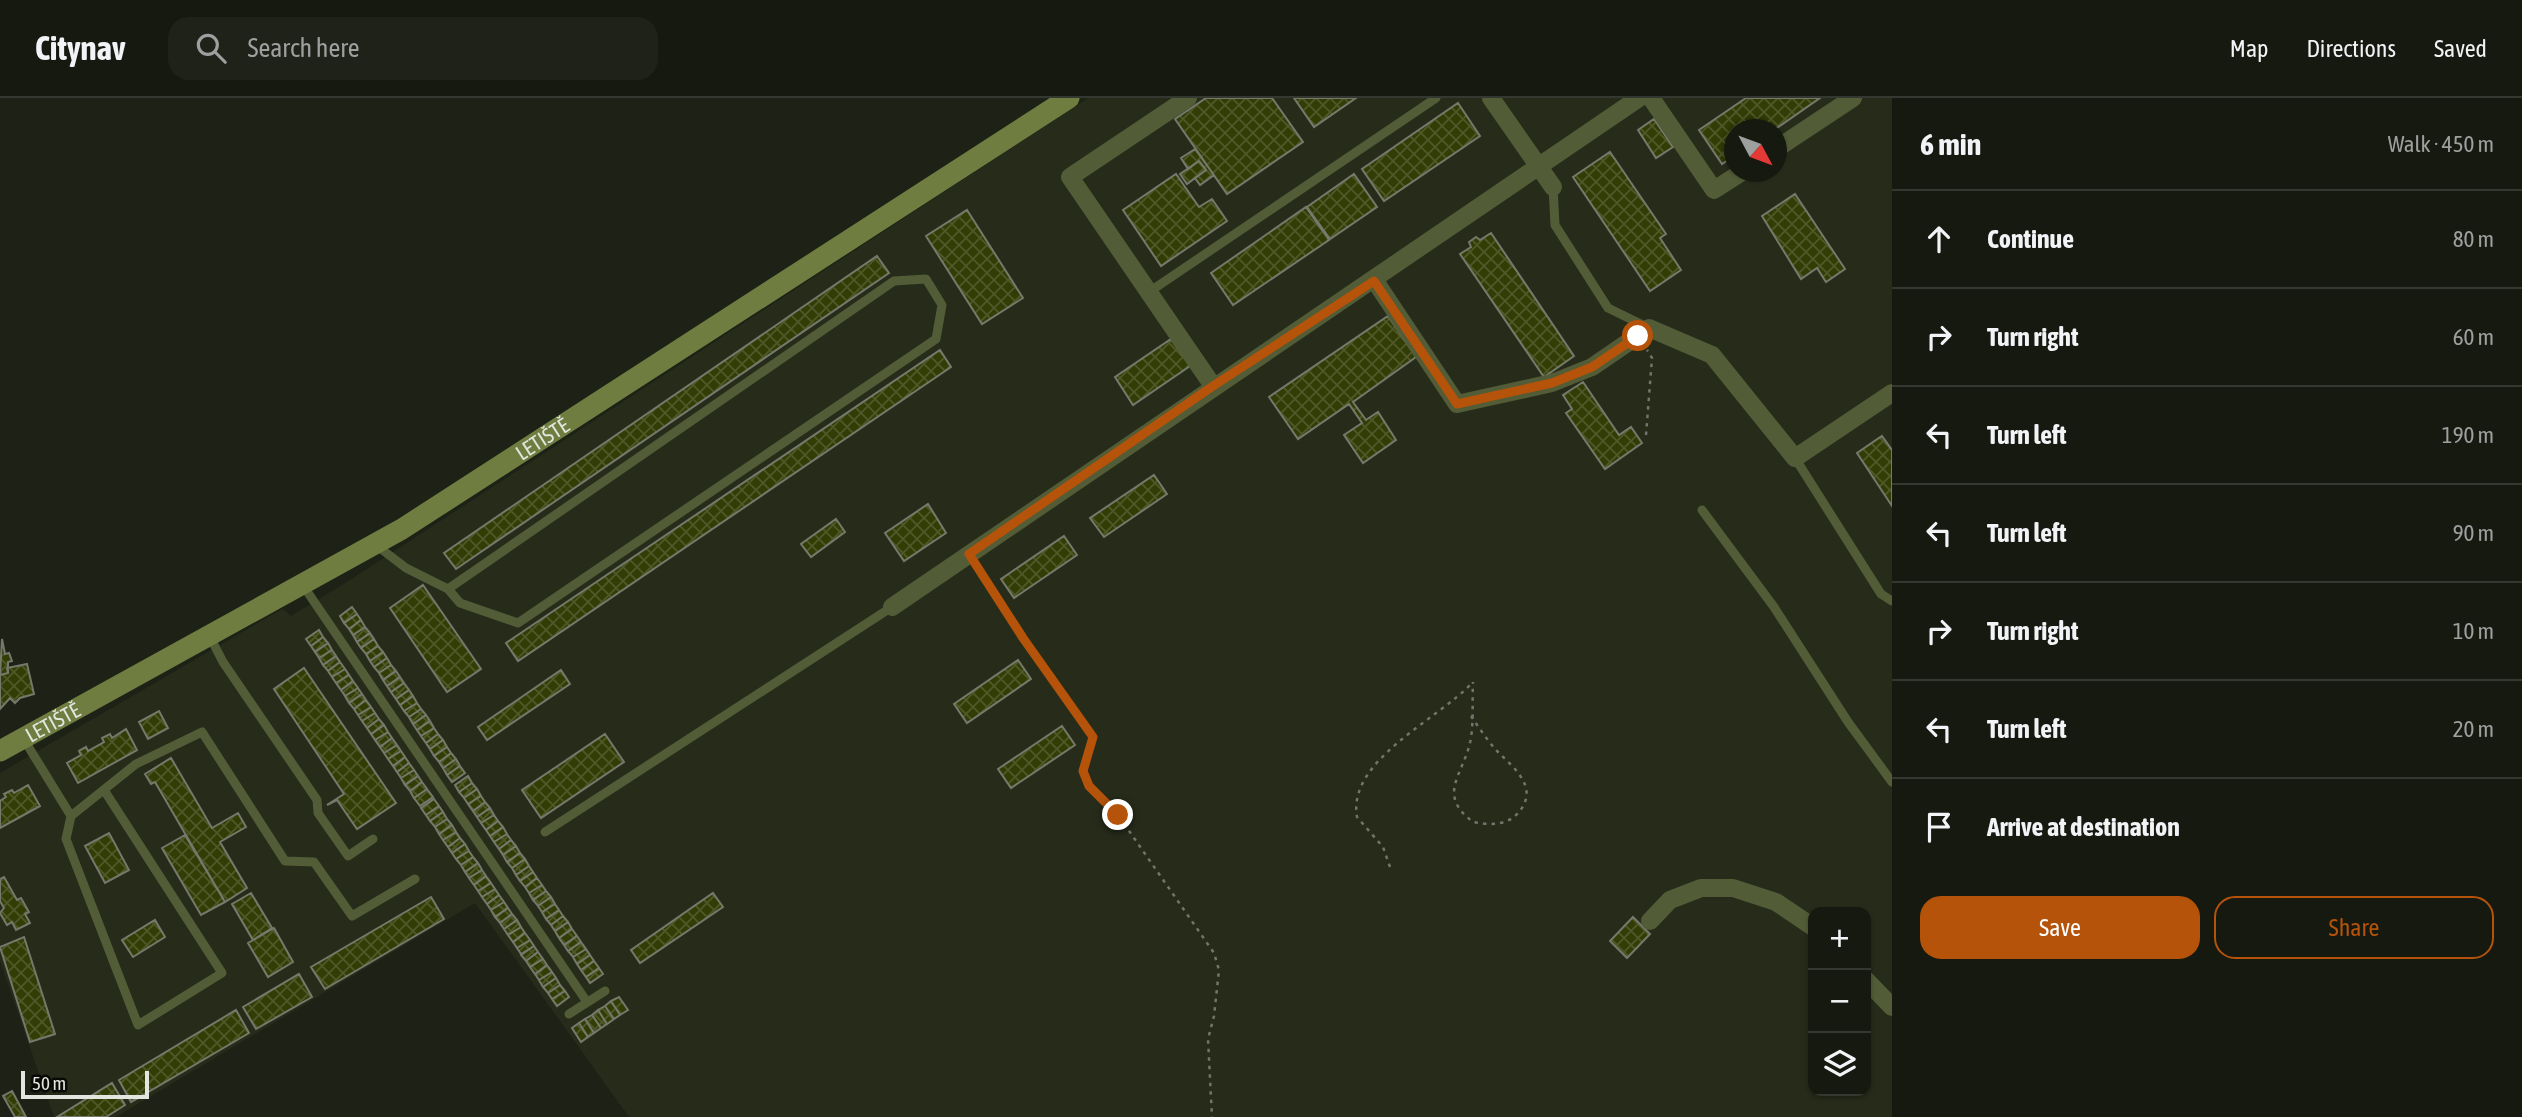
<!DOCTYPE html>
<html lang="en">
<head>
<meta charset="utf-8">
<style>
  body { margin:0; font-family:"Asap Condensed",sans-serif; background:#1f2219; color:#f1f3f6 }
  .controls { position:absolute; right:21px; bottom:21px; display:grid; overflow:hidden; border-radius:14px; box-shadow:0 2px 5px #0004 }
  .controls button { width:63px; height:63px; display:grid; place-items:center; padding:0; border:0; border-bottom:2px solid #353830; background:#161910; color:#f1f3f6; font:35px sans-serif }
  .compass { position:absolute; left:1724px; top:21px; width:63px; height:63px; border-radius:50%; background:#161910; box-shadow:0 2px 5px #0004; rotate:131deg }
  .scale { position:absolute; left:21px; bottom:18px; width:128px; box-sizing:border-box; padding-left:7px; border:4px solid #e3e5de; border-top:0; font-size:19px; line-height:24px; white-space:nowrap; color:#e3e5de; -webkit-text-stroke:5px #090a06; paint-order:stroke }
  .stop { position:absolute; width:21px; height:21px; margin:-16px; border:5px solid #b45309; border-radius:50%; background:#fff }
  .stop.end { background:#b45309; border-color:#fff; box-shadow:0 2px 7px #0008 }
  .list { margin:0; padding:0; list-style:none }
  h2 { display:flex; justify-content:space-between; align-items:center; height:91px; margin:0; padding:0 28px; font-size:30px }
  h2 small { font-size:23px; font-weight:400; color:#9ea09f }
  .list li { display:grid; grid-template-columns:46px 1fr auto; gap:21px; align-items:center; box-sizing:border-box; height:98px; padding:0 28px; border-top:2px solid #353830 }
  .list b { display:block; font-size:26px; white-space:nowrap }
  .list em { font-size:23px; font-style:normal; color:#9ea09f }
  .actions { display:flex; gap:14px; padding:21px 28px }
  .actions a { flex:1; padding:16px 0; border:2px solid #b45309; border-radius:21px; text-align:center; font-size:24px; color:#b45309 }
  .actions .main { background:#b45309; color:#fff }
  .icon { flex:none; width:38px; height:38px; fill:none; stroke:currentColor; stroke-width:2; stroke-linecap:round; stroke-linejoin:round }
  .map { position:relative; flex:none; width:1892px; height:1019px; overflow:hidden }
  header { display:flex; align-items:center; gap:42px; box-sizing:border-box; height:98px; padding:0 35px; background:#161910; border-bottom:2px solid #353830 }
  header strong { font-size:33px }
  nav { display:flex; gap:38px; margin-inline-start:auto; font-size:24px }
  .search { width:490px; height:63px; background:#1f2219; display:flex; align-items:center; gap:18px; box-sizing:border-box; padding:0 24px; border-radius:21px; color:#9ea09f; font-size:26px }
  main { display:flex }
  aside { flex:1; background:#161910 }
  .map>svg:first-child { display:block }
  .built { fill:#262b1a; fill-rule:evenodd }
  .building { fill:url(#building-cross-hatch); stroke:#75796c; stroke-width:2 }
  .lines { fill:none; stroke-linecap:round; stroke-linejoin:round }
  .path { stroke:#72756b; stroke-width:2.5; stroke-dasharray:3.5 5; stroke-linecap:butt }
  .lane { stroke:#525c37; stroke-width:9 }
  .street { stroke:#525c37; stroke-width:18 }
  .secondary { stroke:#6f7d41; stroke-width:21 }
  .route { stroke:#b45309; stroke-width:9 }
  .labels { text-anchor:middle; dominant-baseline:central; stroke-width:7; stroke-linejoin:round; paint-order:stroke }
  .street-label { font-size:21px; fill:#e3e5de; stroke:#090a06 }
</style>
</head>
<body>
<header>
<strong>Citynav</strong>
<div class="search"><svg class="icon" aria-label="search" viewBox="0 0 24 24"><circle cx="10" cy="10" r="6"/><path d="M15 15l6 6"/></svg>Search here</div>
<nav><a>Map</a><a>Directions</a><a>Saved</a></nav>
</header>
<main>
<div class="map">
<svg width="1892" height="1019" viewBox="0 0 1892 1019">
  <defs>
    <pattern id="building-cross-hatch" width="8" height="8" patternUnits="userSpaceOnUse" patternTransform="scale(1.75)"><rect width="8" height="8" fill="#323c05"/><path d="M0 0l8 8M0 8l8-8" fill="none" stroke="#505829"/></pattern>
  </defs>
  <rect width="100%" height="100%" fill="#1e2116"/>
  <path class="built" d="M1088 0H1892V1019H629L475 805 116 1019H54L0 863V675L275 515 283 511 291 518 350 482ZM1734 32H1776V74H1734ZM1813 814H1866V993H1813Z"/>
  <path class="building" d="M1206 0H1272L1303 44 1227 96 1175 21Z
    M1294 0H1356L1314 29Z
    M1746 0H1820L1774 32H1734V58L1722 66 1699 32Z
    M1458 5 1480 38 1384 103 1362 71Z
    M1654 21 1673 49 1656 60 1638 32Z
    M1195 51 1214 77 1200 87 1195 80 1206 72 1199 63 1188 71 1181 60Z
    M1610 54 1666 136 1660 140 1681 172 1650 193 1573 79Z
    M1199 63 1206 72 1187 86 1180 76Z
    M1176 76 1199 109 1212 101 1227 123 1161 168 1123 112Z
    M1354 76 1377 109 1330 141 1307 109Z
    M1795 96 1845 171 1826 184 1817 170 1801 181 1762 118Z
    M1306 109 1329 142 1233 207 1211 175Z
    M967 112 1023 200 982 226 926 138Z
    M1491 135 1574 258 1544 279 1460 156 1471 149 1469 144 1476 139 1480 142Z
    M877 158 889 175 456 471 444 455Z
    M1388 218 1416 259 1353 304 1366 322 1378 314 1396 342 1363 365 1344 337 1362 325 1349 306 1298 341 1269 299Z
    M1171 241 1190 268 1133 307 1115 279Z
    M940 252 951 269 518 563 506 545Z
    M1583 284 1619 337 1631 329 1642 345 1605 371 1566 315 1572 311 1563 297Z
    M1882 338 1892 352V408L1857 355Z
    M1154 377 1167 396 1104 439 1090 420Z
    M928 406 946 435 904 463 885 435Z
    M836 421 845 434 811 459 801 446Z
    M1064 438 1077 457 1014 500 1001 481Z
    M423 487 481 571 447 594 390 510Z
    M352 509 357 516 344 525 340 518Z
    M357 516 361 522 349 531 344 525Z
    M361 522 365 529 353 537 349 531Z
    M365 529 370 535 357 544 353 537Z
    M319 532 323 539 311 548 306 541Z
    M370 535 374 541 361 550 357 544Z
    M323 539 328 545 315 554 311 548Z
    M2 541 5 556 9 555 12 563 8 564V575L0 577Z
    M374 541 378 548 366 556 361 550Z
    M328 545 332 552 319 560 315 554Z
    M378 548 383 554 370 563 366 556Z
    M332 552 336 558 323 567 319 560Z
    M383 554 387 560 374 569 370 563Z
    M336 558 340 564 328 573 323 567Z
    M387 560 391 567 379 575 374 569Z
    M1018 562 1031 581 967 625 954 606Z
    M340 564 345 571 332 579 328 573Z
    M27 566 34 596 20 600 15 605 10 600 0 611V577L8 575 7 570Z
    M391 567 396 573 383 582 379 575Z
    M304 570 396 705 357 731 337 702 327 707 344 696 274 591Z
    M345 571 349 577 336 585 332 579Z
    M561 572 570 586 487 642 478 629Z
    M396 573 400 579 387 588 383 582Z
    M349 577 353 583 341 592 336 585Z
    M400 579 404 585 391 594 387 588Z
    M353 583 358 590 345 598 341 592Z
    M404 585 409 592 396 601 391 594Z
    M358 590 362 596 349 605 345 598Z
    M409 592 413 598 400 607 396 601Z
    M362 596 366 602 354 611 349 605Z
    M413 598 417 605 404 613 400 607Z
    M366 602 371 609 358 617 354 611Z
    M417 605 421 611 409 619 404 613Z
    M371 609 375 615 362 623 358 617Z
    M421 611 426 617 413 626 409 619Z
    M159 613 168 630 148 641 139 624Z
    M375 615 379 621 367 630 362 623Z
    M426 617 430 623 417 632 413 626Z
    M379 621 384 627 371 636 367 630Z
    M430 623 434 630 421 638 417 632Z
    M384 627 388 634 375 642 371 636Z
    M1062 628 1075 647 1011 690 998 671Z
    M434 630 438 636 426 645 421 638Z
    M126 631 137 652 78 685 67 665 81 657 79 653 86 649 88 653 104 644 102 640 110 636 112 640Z
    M388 634 392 640 380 649 375 642Z
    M438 636 443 642 430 651 426 645Z
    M605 636 624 664 541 720 522 692Z
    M392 640 397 647 384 655 380 649Z
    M443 642 447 649 434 658 430 651Z
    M397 647 401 653 388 661 384 655Z
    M447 649 451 655 439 664 434 658Z
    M401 653 405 659 393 668 388 661Z
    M451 655 456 661 443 670 439 664Z
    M405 659 409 665 397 674 393 668Z
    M171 660 212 730 238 715 246 729 220 744 247 790 225 804 155 684 151 686 145 676Z
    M456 661 460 668 447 677 443 670Z
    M409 665 414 672 401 680 397 674Z
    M460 668 465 675 452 684 447 677Z
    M414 672 418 678 405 687 401 680Z
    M418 678 422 684 410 693 405 687Z
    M468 678 472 685 459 694 455 687Z
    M422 684 427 691 414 700 410 693Z
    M472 685 477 691 464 700 459 694Z
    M28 687 40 708 0 730V703L6 699 4 696 12 692 14 695Z
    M427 691 433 699 420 708 414 700Z
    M477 691 481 698 468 706 464 700Z
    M481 698 485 704 473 713 468 706Z
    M434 701 439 708 426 717 421 710Z
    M485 704 490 710 477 719 473 713Z
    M439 708 443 714 430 723 426 717Z
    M490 710 494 717 481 725 477 719Z
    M443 714 447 721 435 729 430 723Z
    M494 717 498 723 486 732 481 725Z
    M447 721 452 727 439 736 435 729Z
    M498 723 503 729 490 738 486 732Z
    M452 727 456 734 443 742 439 736Z
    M503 729 507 736 494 744 490 738Z
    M456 734 460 740 448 749 443 742Z
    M109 735 129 772 105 785 85 748Z
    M507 736 511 742 499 751 494 744Z
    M185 737 225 804 201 817 162 750Z
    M460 740 465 746 452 755 448 749Z
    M511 742 516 748 503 757 499 751Z
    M465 746 469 753 456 761 452 755Z
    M516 748 520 755 507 764 503 757Z
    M469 753 473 759 461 767 456 761Z
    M520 755 525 761 512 770 507 764Z
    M473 759 478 765 465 774 461 767Z
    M525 761 529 768 516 777 512 770Z
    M478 765 482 772 469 780 465 774Z
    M529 768 533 774 520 783 516 777Z
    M482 772 486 778 474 787 469 780Z
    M533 774 537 780 525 789 520 783Z
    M486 778 491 785 478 793 474 787Z
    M4 779 17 802 21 800 29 814 25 816 30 825 16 832 12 824 7 827 0 815 4 810 0 803V781Z
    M537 780 542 787 529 795 525 789Z
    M491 785 495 791 482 799 478 793Z
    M542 787 546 793 533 802 529 795Z
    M495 791 499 797 487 806 482 799Z
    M546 793 551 799 538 808 533 802Z
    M251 795 272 830 253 842 232 806Z
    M713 795 723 809 640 865 631 852Z
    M499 797 504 804 491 812 487 806Z
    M431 799 444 821 325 891 311 869Z
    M551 799 555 806 542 814 538 808Z
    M504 804 508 810 495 819 491 812Z
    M555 806 559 812 546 821 542 814Z
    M508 810 512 816 500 825 495 819Z
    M559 812 563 818 551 827 546 821Z
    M512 816 517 822 504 831 500 825Z
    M563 818 568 824 555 833 551 827Z
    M1633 819 1650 836 1627 860 1610 843Z
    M155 822 165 839 133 859 122 842Z
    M517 822 521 829 508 837 504 831Z
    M568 824 572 831 559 840 555 833Z
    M521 829 525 835 513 844 508 837Z
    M274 830 293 864 268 879 248 845Z
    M572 831 577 838 564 847 559 840Z
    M525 835 530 842 517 850 513 844Z
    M577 838 581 844 568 853 564 847Z
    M24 839 55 936 30 944 0 849Z
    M530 842 534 848 521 856 517 850Z
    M581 844 586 851 573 859 568 853Z
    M534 848 538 854 526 863 521 857Z
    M586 851 590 857 577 866 573 859Z
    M538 854 543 861 530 869 526 863Z
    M590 857 594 863 581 872 577 866Z
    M543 861 547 867 535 876 530 869Z
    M594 863 599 870 586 879 581 872Z
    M547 867 552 874 539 882 535 876Z
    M599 870 603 876 590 885 586 879Z
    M552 874 556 880 543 889 539 882Z
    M299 876 312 899 256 931 243 909Z
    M556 880 560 887 548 895 543 889Z
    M560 887 565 893 552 901 548 895Z
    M565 893 569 899 557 908 552 901Z
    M619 899 628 912 620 917 611 903Z
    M611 903 620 917 614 921 605 908Z
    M605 908 614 921 607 926 598 912Z
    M236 912 249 935 131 1004 119 982Z
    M598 912 607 926 601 930 592 917Z
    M592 917 601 930 594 935 585 921Z
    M585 921 594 935 588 939 579 925Z
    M579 925 588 939 581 944 572 930Z
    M112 985 125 1007 106 1019H57Z
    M12 993 26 1019H15L3 998Z"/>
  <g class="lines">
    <path class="path" d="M1646 337 1652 260 1647 252
      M978 472 1093 639 1083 673 1089 688 1118 717 1214 855 1219 872 1214 918 1208 941 1212 1019
      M1471 618C1479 630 1488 643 1497 653 1515 671 1540 690 1518 715 1507 728 1488 727 1473 724 1437 697 1462 678 1470 645 1474 627 1472 604 1473 584
      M1390 769 1383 749 1357 719C1347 662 1438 622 1473 584"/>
    <path class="lane" d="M1553 89 1555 127 1608 210 1649 230
      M1149 194 1436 0
      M1795 360 1881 496 1892 503
      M1702 412 1774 509 1848 624 1892 684
      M376 447 406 470 448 491 460 505 518 525 936 241 942 207 926 181 894 183 448 491
      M302 486 587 904
      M210 539 223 564 317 702 318 715 348 758 373 741
      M23 640 71 718 66 741 138 927 222 875 104 692
      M71 718 136 666 202 634 285 763 314 764 352 818 415 781
      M545 734 892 509
      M569 916 605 893"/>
    <path class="street" d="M1188 0 1070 79 1213 288
      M1491 0 1553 89
      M1651 0 1714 92 1742 74
      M1776 51 1853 0
      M1375 183 1457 306 1552 285 1592 269 1649 230 1712 257 1795 360 1892 295
      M892 509 1639 0
      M1650 823 1670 802 1701 790H1733L1776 804 1813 829
      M1866 882 1892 909"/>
    <path class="secondary" id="s1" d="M0 653 402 431 1069 0"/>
  </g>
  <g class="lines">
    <path class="route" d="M1118 717 1089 688 1083 673 1093 639 1023 540 969 456 1213 288 1374 183 1457 306 1552 285 1592 269 1638 238"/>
  </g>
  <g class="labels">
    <g class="street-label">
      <text stroke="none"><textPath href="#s1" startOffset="626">LETIŠTĚ</textPath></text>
      <text stroke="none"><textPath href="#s1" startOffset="60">LETIŠTĚ</textPath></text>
    </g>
  </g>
</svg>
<div class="controls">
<button>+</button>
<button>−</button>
<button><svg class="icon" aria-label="layers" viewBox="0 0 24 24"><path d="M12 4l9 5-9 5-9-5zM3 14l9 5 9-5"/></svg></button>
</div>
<svg class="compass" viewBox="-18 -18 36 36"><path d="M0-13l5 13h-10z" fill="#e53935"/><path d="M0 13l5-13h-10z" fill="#9ea09f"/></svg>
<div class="scale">50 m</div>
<div class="stop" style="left:1638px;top:238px"></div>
<div class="stop end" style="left:1118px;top:717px"></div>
</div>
<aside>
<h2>6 min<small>Walk · 450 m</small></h2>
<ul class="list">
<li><svg class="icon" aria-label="ahead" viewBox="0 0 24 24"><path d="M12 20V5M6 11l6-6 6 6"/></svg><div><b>Continue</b></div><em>80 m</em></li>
<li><svg class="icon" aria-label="right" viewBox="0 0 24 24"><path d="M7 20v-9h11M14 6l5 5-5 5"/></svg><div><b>Turn right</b></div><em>60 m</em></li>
<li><svg class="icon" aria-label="left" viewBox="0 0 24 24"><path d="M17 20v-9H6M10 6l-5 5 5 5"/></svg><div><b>Turn left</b></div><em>190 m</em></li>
<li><svg class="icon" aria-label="left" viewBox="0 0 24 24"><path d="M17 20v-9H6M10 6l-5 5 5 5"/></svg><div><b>Turn left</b></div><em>90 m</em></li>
<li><svg class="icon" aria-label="right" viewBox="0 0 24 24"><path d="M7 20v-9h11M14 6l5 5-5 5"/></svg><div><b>Turn right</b></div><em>10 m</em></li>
<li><svg class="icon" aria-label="left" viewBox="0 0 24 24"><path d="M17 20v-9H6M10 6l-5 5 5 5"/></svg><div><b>Turn left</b></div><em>20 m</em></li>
<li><svg class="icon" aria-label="arrive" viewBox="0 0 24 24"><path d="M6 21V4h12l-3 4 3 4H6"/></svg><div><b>Arrive at destination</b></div></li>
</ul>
<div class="actions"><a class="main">Save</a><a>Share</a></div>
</aside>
</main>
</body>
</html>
